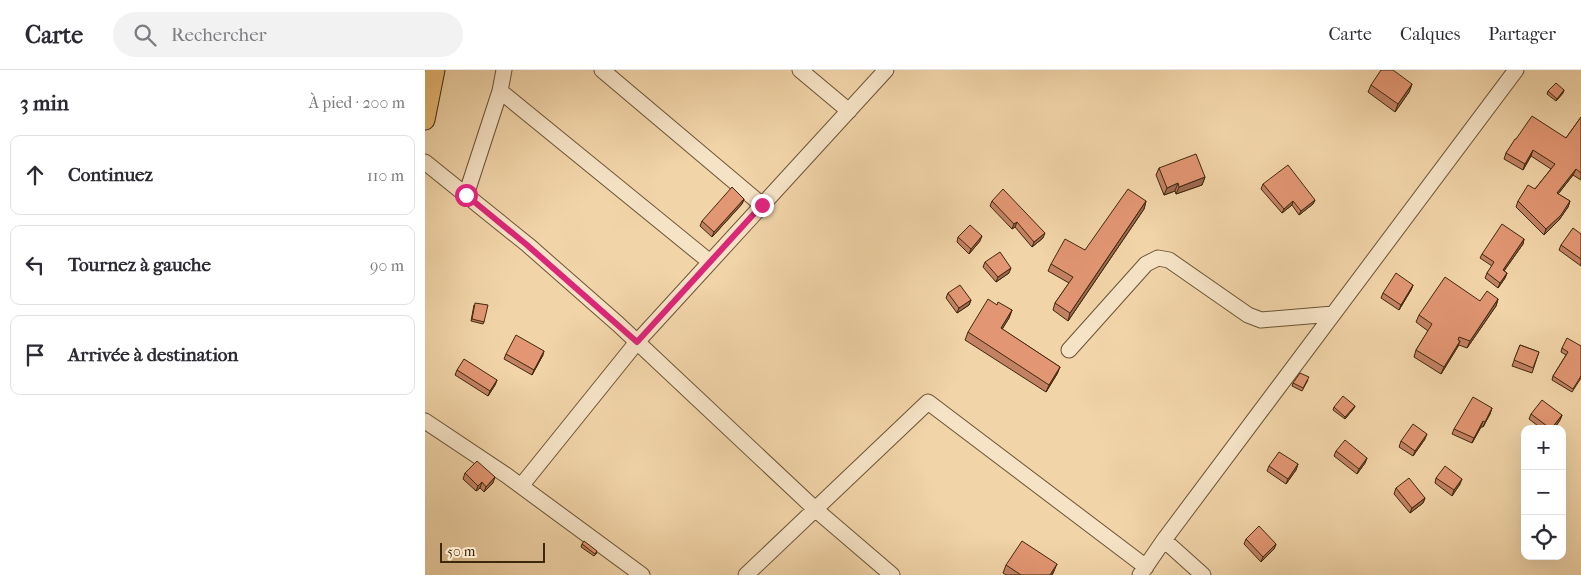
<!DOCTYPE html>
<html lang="fr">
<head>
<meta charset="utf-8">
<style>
  body { margin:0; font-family:"IM FELL French Canon",serif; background:#f2f2f3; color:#2b2b33 }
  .controls { position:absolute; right:15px; bottom:15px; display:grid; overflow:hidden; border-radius:10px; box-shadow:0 5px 20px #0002 }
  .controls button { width:45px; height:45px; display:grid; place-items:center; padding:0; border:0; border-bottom:1px solid #e1e1e2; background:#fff; color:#2b2b33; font:25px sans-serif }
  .scale { position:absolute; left:15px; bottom:12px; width:105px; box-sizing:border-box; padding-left:5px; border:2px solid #3e280c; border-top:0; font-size:14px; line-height:18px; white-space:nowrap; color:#3e280c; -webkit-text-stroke:4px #f6e3c6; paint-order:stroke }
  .stop { position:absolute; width:15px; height:15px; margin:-11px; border:4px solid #db2777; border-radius:50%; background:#fff }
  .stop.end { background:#db2777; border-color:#fff; box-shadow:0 1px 5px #0008 }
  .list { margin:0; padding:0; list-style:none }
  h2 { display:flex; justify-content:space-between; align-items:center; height:65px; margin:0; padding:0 20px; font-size:21px }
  h2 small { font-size:16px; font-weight:400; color:#7c7c81 }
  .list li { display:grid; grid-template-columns:32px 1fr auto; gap:15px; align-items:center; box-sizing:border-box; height:80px; margin:0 10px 10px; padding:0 10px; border:1px solid #e1e1e2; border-radius:10px }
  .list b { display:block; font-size:19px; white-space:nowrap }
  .list em { font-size:16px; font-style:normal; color:#7c7c81 }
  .icon { flex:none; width:28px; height:28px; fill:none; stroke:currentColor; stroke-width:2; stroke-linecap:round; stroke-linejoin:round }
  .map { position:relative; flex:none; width:1156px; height:505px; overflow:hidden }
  header { display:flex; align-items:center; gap:30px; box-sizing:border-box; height:70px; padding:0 25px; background:#fff; border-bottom:1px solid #e1e1e2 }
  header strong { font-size:24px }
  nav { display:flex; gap:28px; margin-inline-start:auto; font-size:18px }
  .search { width:350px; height:45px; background:#f2f2f3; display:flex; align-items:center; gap:12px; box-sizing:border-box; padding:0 18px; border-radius:28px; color:#7c7c81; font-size:19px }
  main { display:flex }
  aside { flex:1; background:#fff }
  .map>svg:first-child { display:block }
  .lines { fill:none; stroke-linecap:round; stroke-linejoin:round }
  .minor-casing { stroke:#6b5333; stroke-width:17 }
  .major-casing { stroke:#3e280c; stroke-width:21 }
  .minor { stroke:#f6e3c6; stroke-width:15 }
  .major { stroke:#e8ba74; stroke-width:19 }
  .wall { fill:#c28163; stroke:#3e280c }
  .shaded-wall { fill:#9e6950; stroke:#3e280c }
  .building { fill:#e29673; stroke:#3e280c }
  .route { stroke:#db2777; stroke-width:6 }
</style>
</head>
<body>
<header>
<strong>Carte</strong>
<div class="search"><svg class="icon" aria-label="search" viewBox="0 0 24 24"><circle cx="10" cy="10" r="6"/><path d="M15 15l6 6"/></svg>Rechercher</div>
<nav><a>Carte</a><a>Calques</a><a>Partager</a></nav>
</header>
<main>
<aside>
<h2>3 min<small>À pied · 200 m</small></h2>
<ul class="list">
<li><svg class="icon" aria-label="ahead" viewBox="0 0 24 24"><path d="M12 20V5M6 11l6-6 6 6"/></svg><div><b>Continuez</b></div><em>110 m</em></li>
<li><svg class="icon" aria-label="left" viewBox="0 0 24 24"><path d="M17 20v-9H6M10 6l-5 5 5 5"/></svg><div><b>Tournez à gauche</b></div><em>90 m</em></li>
<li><svg class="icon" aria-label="arrive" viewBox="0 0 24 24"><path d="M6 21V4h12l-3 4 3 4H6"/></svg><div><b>Arrivée à destination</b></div></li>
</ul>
</aside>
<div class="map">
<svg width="1156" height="505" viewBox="0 0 1156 505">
  <rect width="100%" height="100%" fill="#f1d4a8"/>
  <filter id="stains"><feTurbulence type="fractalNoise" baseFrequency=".004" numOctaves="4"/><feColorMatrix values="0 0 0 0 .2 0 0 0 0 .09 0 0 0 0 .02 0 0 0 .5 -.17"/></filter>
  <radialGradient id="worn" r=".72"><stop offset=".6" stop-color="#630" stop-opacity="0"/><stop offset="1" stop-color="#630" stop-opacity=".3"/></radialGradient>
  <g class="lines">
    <g class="minor-casing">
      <path id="minor" d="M177 0 337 135
        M375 0 424 41
        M75 21 285 192
        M0 92 103 175 193 254 390 439 467 505
        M41 125 75 21 79 0
        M644 280 721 194 733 188 744 190 823 245 836 250 908 244
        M0 351 81 405 217 505
        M96 416 212 272 461 0
        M739 470 778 505
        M321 505 503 332 721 497
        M715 505 739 470 1091 0"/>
    </g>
    <g class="major-casing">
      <path id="major" d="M0 50 10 0"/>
    </g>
    <use href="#minor" class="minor"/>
    <use href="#major" class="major"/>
  </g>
  <path class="wall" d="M987 14 984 22 970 42 943 22 946 15Z
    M1139 20 1138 23 1131 31 1122 24 1123 21Z
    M1156 47V110L1148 105 1133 124 1145 131 1143 137 1134 150 1119 165 1091 137 1093 131 1110 119 1126 99 1106 86 1098 100 1079 89 1081 83 1091 69 1141 68Z
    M734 98 780 107 777 115 751 124 750 121 739 125 731 105Z
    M838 114 890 130 888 134 874 145 867 135 857 143 836 119Z
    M319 129 317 134 287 167 275 156 277 151Z
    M567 131 618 168 607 177 590 157 587 159 565 136Z
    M721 131 719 139 643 251 628 240 630 233 644 213 623 201 626 194 660 180Z
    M1156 164V196L1134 180 1136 175Z
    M533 167 555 171 544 184 532 172Z
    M1099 169 1098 174 1079 201 1082 203 1080 208 1073 218 1060 208 1062 203 1067 196 1055 188 1057 184Z
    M560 192 584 203 571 212 558 197Z
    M988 215 986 220 974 240 956 228 958 223Z
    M523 223 546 230 544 235 532 243 521 228Z
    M1073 229 1071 236 1042 278 1034 275 1032 278 1016 304 989 287 991 280 1003 261 991 252 994 245 1055 231Z
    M49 235 59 252 58 254 46 251Z
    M572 235 587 240 584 248 577 259 635 297 632 304 621 322 540 270 543 262Z
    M1095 275 1114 282 1107 303 1087 296Z
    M1156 276V308L1147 322 1127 310 1128 306 1141 285 1136 282 1137 278Z
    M81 284 118 285 107 305 79 289Z
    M32 300 72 310 70 315 63 326 30 305Z
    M883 310 877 321 867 316 868 313Z
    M930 336 929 338 920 349 908 340 909 337Z
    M1067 338 1065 344 1058 357H1056L1047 373 1027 364 1029 359Z
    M1106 344 1137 345 1135 350 1129 359H1117L1104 349Z
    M1000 369 988 386 974 377 976 371Z
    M911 381 942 388 940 393 932 404 909 386Z
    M873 394 871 400 861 414 842 401 844 396Z
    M40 403 68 413 59 422 55 418 51 421 38 409Z
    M1011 408 1035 414 1027 426 1010 413Z
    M971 418 1000 428 998 433 985 443 969 424Z
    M821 469 851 474 849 479 836 492 819 474Z
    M157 474 172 483 169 486 156 477Z
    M581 495 629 501 627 505H581L578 503Z"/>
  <path class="shaded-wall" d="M987 14 984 22 970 42 973 34Z
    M1139 20 1138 23 1131 31 1132 29Z
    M1108 80 1106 86 1098 100 1100 94Z
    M1151 99 1148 105 1130 128 1132 123Z
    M780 107 777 115 751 124 754 117Z
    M753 113 750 121 739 125 742 118Z
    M319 129 317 134 287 167 289 162Z
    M890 130 888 134 874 145 876 141Z
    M721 131 719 139 643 251 645 243Z
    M868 131 867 135 857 143 859 139Z
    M1145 131 1143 137 1134 150 1119 165 1121 159Z
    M592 152 590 157 587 159 589 154Z
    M620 163 618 168 607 177 609 172Z
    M557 166 555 171 544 184 546 179Z
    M1099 169 1098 174 1076 205 1078 200Z
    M586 198 584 203 571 212 573 207Z
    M1082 203 1080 208 1073 218 1075 213Z
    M988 215 986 220 974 240 976 235Z
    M1073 229 1071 236 1042 278 1045 271Z
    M546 230 544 235 532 243 534 238Z
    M587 240 584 248 573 266 576 258Z
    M1035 271 1032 278 1016 304 1019 297Z
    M119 281 118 285 107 305 109 300Z
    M635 297 632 304 621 322 624 315Z
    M72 310 70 315 63 326 65 321Z
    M930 336 929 338 920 349V347Z
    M1067 338 1065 344 1058 357 1060 352Z
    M1137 345 1135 350 1129 359H1126Z
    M1058 351 1056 357 1047 373 1049 368Z
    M1002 364 1000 369 988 386 990 381Z
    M942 388 940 393 932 404 934 399Z
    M873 394 871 400 861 414 863 409Z
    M70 407 68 413 59 422 61 417Z
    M1037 409 1035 414 1027 426 1029 420Z
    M57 412 55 418 51 421 53 416Z
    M1000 428 998 433 985 443 987 438Z
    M851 474 849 479 836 492 838 487Z
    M632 494 629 501 627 505H625Z"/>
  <path class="building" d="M956 0H968L987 14 973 34 946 15Z
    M1131 13 1139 20 1132 29 1123 21Z
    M1107 46 1141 68 1156 47V103L1151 99 1132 123 1145 131 1136 145 1121 159 1093 131 1103 115 1110 119 1130 94 1108 80 1100 94 1081 83 1090 69H1091Z
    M771 84 780 107 754 117 753 113 742 118 734 98Z
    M863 95 890 130 876 141 868 131 859 139 838 114Z
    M307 117 319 129 289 162 277 151Z
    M578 119 620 163 609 172 592 152 589 154 567 131Z
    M703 119 721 131 645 243 630 233 648 207 626 194 640 169 660 180Z
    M1077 154 1099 169 1078 200 1082 203 1075 213 1062 203 1069 192 1057 184Z
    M545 155 557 166 546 179 533 167Z
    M1148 158 1156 164V189L1136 175Z
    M575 182 586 198 573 207 560 192Z
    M971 203 988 215 976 235 958 223Z
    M1020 207 1055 231 1062 221 1073 229 1045 271 1034 267 1033 270 1035 271 1019 297 991 280 1007 254 994 245Z
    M535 215 546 230 534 238 523 223Z
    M563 229 572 235 573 232 587 240 576 258 635 297 624 315 543 262Z
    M50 233 63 235 59 252 47 249Z
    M91 265 119 281 109 300 81 284Z
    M1142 268 1156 276V306L1148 319 1128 306 1143 282 1137 278Z
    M1095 275 1114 282 1108 298 1089 290Z
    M39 289 72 310 65 321 32 300Z
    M875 303 884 307 878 318 868 313Z
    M918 326 930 336 920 347 909 337Z
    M1048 327 1067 338 1060 352 1058 351 1049 368 1029 359Z
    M1117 330 1137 345 1126 359 1106 344Z
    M988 354 1002 364 990 381 976 371Z
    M920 370 942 388 934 399 911 381Z
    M854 382 873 394 863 409 844 396Z
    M52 391 70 407 61 417 57 412 53 416 40 403Z
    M1020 396 1037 409 1029 420 1011 408Z
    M984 408 1000 428 987 438 971 418Z
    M834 456 851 474 838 487 821 469Z
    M159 471 172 481 170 484 157 474Z
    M597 471 632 494 625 505H596L581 495Z"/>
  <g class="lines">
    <path class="route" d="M41 125 102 175 212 272 337 135"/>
  </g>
  <rect width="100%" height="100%" filter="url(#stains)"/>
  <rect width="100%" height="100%" fill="url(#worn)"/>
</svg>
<div class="controls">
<button>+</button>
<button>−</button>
<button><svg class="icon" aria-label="locate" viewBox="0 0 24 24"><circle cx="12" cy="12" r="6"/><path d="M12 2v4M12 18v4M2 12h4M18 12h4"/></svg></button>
</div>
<div class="scale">50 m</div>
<div class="stop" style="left:41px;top:125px"></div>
<div class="stop end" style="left:337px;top:135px"></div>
</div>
</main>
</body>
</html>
